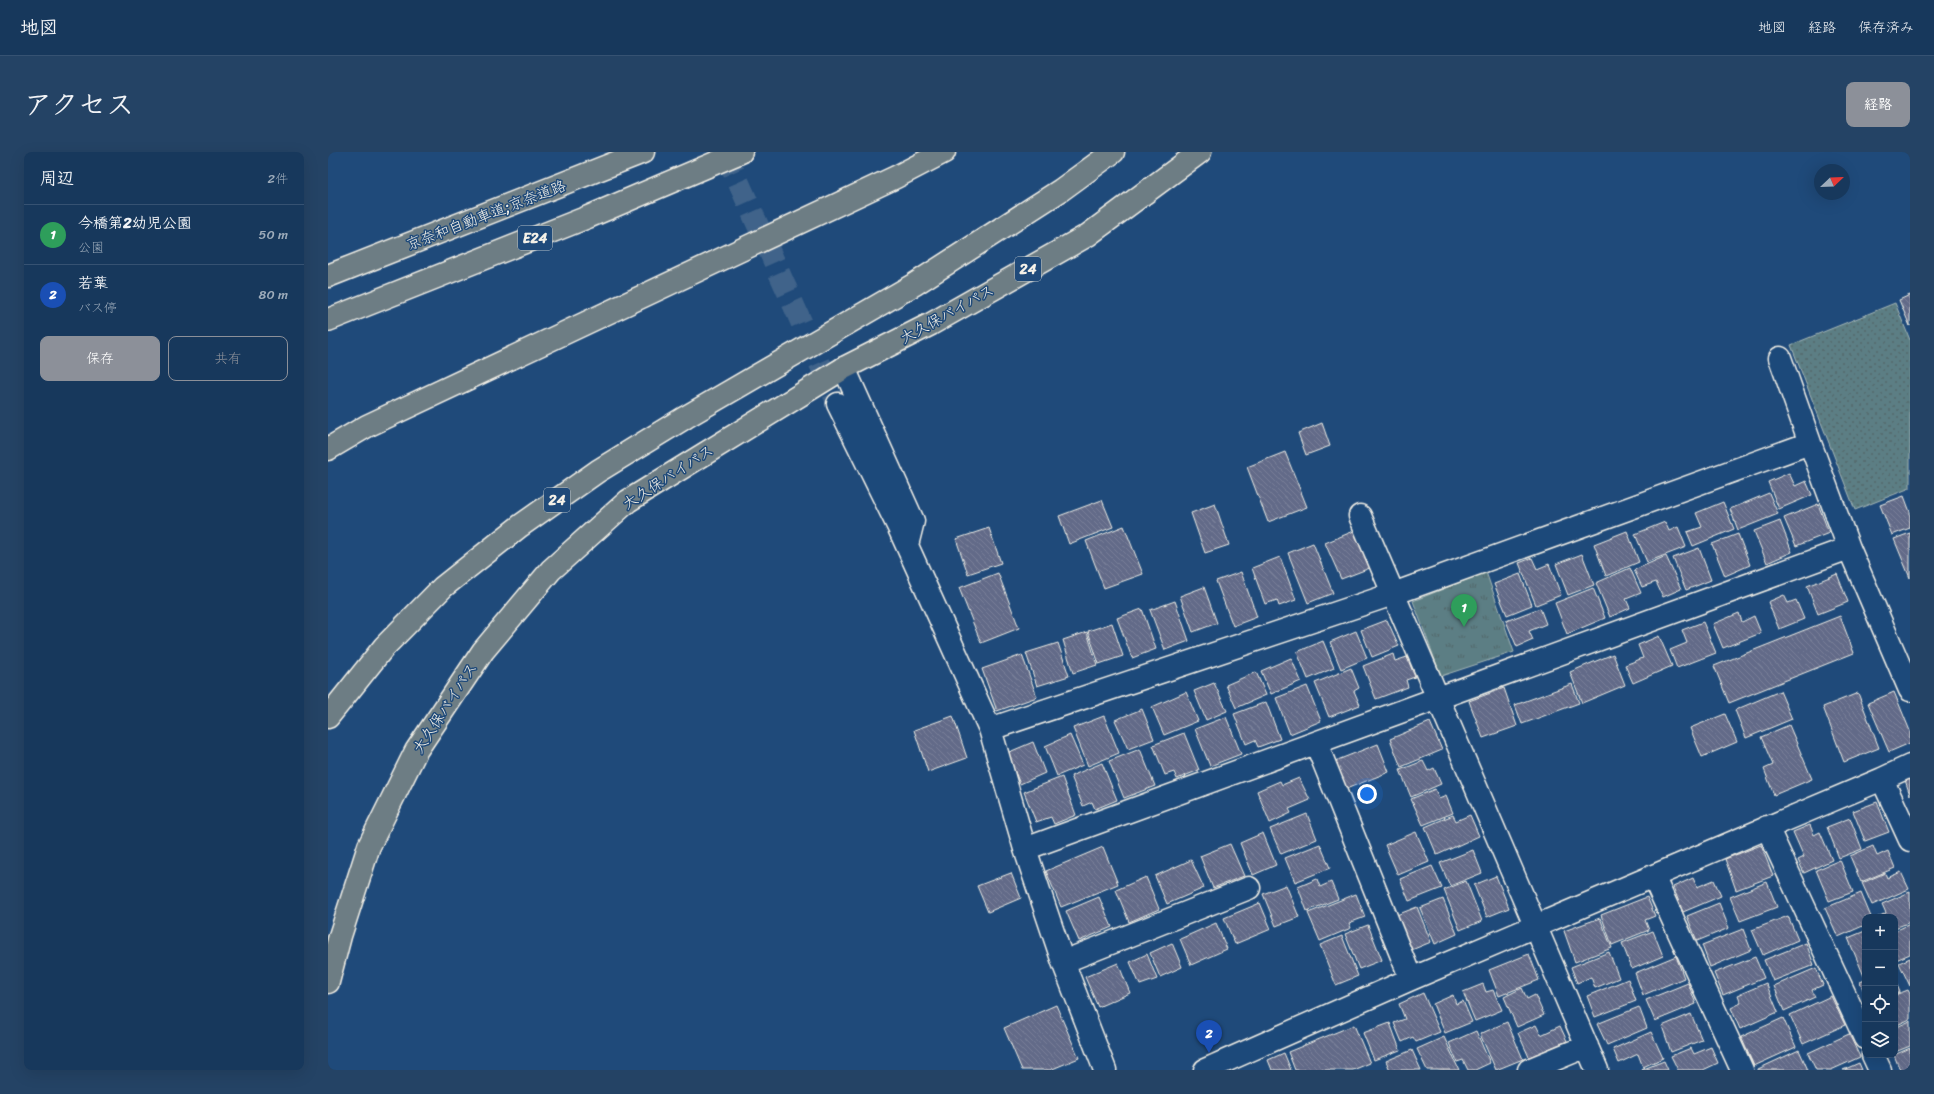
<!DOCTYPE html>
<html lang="ja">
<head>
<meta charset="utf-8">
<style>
  body { margin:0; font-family:Sriracha,"Klee One",sans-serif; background:#244365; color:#f1f3f6 }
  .controls { position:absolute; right:12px; bottom:12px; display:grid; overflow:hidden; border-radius:8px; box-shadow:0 4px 16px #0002 }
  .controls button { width:36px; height:36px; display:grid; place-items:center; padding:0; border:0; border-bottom:1px solid #365272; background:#17385c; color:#f1f3f6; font:20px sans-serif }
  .compass { position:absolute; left:1486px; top:12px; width:36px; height:36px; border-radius:50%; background:#17385c; box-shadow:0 4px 16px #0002; rotate:67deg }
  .you { position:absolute; left:1039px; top:642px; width:14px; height:14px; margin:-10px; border:3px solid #fff; border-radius:50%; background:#1a73e8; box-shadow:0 0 0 6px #1a73e833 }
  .badge { display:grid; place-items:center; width:26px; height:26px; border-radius:50%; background:#8c9099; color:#fff; font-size:13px; font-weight:700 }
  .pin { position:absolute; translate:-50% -33px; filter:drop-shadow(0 1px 2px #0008) }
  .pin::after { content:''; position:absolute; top:21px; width:14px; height:12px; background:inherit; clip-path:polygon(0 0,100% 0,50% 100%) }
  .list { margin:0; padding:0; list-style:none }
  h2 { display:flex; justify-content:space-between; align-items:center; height:52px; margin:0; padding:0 16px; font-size:17px }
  h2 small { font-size:13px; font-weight:400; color:#9eacbb }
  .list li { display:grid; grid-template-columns:26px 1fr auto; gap:12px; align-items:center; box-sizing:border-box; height:60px; padding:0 16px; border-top:1px solid #365272 }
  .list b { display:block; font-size:15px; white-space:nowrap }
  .list p { margin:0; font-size:13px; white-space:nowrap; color:#9eacbb }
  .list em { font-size:13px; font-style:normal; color:#9eacbb }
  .actions { display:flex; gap:8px; padding:12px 16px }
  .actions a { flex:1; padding:9px 0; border:1px solid #8c9099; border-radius:8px; text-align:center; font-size:14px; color:#8c9099 }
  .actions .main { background:#8c9099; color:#fff }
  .icon { flex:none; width:22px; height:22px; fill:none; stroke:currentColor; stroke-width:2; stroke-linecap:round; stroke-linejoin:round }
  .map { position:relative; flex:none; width:1582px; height:918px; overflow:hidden; border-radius:8px }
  header { display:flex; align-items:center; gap:24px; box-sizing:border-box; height:56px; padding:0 20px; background:#17385c; border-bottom:1px solid #365272 }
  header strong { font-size:19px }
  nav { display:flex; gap:22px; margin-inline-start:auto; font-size:14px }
  .intro { display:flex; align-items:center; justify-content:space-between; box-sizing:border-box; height:96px; padding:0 24px }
  h1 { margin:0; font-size:28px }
  .button { padding:10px 18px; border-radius:8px; background:#8c9099; color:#fff; font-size:14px; font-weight:700 }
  main { display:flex; gap:24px; padding:0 24px }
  aside { flex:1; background:#17385c; border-radius:8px; box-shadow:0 4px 16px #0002 }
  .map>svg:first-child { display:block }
  .grass { fill:url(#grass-dots); stroke:#a8b8b6 }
  .park { fill:url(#park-tufts); stroke:#a8b8b6 }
  .building { fill:url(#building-back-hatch); stroke:#f4f1e8 }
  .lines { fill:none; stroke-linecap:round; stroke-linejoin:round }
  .minor-tunnel { stroke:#3f638a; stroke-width:22; stroke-dasharray:22 11; stroke-linecap:butt }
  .minor-casing { stroke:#f4f1e8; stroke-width:25 }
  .trunk-casing { stroke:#f4f1e8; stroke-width:25 }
  .motorway-casing { stroke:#f4f1e8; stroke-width:25 }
  .minor { stroke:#1f4a7a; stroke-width:22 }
  .trunk { stroke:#6d7d84; stroke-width:22 }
  .motorway { stroke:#6d7d84; stroke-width:22 }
  .labels { text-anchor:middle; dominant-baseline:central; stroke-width:3; stroke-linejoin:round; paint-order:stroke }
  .shield { fill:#1f4a7a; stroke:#b4bfc7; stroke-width:1 }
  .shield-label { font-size:14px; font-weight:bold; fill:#f4f1e8 }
  .street-label { font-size:15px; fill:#f4f1e8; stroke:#1f4a7a }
</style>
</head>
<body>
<header>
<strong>地図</strong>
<nav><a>地図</a><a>経路</a><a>保存済み</a></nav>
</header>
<div class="intro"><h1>アクセス</h1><a class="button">経路</a></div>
<main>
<aside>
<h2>周辺<small>2件</small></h2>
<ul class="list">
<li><span class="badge" style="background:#2e9e5b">1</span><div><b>今橋第2幼児公園</b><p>公園</p></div><em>50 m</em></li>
<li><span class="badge" style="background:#1a4fb4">2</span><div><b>若葉</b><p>バス停</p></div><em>80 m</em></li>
</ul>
<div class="actions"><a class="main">保存</a><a>共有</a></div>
</aside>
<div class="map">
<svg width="1582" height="918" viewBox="0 0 1582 918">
  <defs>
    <pattern id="grass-dots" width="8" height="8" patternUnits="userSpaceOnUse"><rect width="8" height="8" fill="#5b7e84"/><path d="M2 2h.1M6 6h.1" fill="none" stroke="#536668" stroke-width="1.8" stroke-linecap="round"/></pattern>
    <pattern id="park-tufts" width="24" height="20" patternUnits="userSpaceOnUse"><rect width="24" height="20" fill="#5b7e84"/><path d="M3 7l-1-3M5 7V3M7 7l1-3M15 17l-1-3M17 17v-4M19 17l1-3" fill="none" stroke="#536668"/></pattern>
    <pattern id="building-back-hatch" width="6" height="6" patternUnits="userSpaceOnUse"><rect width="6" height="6" fill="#626a88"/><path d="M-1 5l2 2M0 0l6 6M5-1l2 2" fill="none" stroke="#798099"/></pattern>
  </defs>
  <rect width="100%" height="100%" fill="#1f4a7a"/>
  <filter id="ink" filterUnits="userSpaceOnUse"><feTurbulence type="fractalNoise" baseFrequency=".025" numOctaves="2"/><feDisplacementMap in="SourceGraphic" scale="8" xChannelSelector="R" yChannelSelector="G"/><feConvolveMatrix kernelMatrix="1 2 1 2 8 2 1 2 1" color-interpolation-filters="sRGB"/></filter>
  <g filter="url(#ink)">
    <path class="grass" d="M1567 151 1582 188V336L1527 358 1463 193Z"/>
    <path class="park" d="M1158 420 1186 500 1113 524 1085 449Z"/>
    <path class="building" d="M1582 143V174L1571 148Z
      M994 271 1002 294 978 303 970 281Z
      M957 300 979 355 940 370 919 315Z
      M1461 321 1467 334 1478 329 1484 343 1451 357 1440 330Z
      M1441 341 1450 362 1410 378 1402 357Z
      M1576 344 1582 360V376L1564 383 1552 353Z
      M774 348 785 375 741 392 731 364Z
      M1395 350 1406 377 1365 394 1359 380 1374 375 1368 361Z
      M887 352 901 393 877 401 863 361Z
      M1490 352 1501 381 1468 394 1456 366Z
      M1452 369 1464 400 1439 411 1426 379Z
      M1337 370 1341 379 1350 375 1358 395 1319 410 1307 382Z
      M796 374 815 422 776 436 758 389Z
      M661 376 673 411 640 422 628 387Z
      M1026 379 1042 416 1013 427 997 391Z
      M1299 379 1311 410 1278 424 1266 392Z
      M1582 381V426L1566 387Z
      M1410 382 1422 413 1397 424 1384 392Z
      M985 391 1005 441 980 451 960 401Z
      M1371 396 1383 428 1358 438 1345 406Z
      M1254 402 1266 433 1240 443 1228 412Z
      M1338 404 1353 437 1335 445 1328 430 1314 435 1306 418Z
      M952 405 968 448 951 454 949 448 937 452 924 416Z
      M1204 406 1209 417 1221 412 1233 443 1208 453 1191 411Z
      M1302 416 1313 441 1298 447 1302 456 1282 465 1268 431Z
      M913 420 929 465 905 474 888 429Z
      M670 421 691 476 653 491 631 436Z
      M1192 422 1204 453 1179 463 1166 432Z
      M1509 422 1520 450 1490 462 1479 434Z
      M876 435 889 471 865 480 852 444Z
      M1265 436 1277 466 1239 482 1227 451Z
      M1456 443 1460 451 1468 448 1476 467 1451 477 1440 450Z
      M847 449 861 489 837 498 822 458Z
      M1212 456 1218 472 1201 479 1205 488 1189 495 1178 469Z
      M814 457 828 497 804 506 789 466Z
      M1411 461 1414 470 1426 464 1433 481 1395 496 1385 472Z
      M1512 464 1526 501 1401 551 1386 514Z
      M1059 468 1071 494 1044 505 1033 478Z
      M1375 470 1388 501 1349 516 1342 498 1359 491 1354 478Z
      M784 471 795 504 771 512 760 479Z
      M1028 479 1039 506 1013 517 1002 490Z
      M759 480 769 513 745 521 735 488Z
      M1331 484 1344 514 1305 531 1297 513 1315 506 1310 493Z
      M995 489 1006 516 980 527 969 500Z
      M730 491 741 524 709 534 698 501Z
      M1065 502 1067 509 1079 505 1087 525 1078 528 1080 535 1048 547 1035 514Z
      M1285 502 1297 533 1254 551 1242 520Z
      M694 503 709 545 669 559 654 517Z
      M963 506 973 529 943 542 933 519Z
      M1023 516 1031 536 1026 539 1032 553 1001 565 987 531Z
      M928 520 938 543 908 556 898 533Z
      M886 531 899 559 878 568 866 539Z
      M1244 532 1251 551 1194 572 1187 553Z
      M979 534 993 569 962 582 948 546Z
      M1176 536 1189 574 1155 586 1141 549Z
      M1452 539 1464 567 1418 586 1407 558Z
      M858 540 870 569 836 583 824 555Z
      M1566 540 1582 579V591L1561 600 1540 551Z
      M1530 541 1551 596 1516 610 1495 555Z
      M938 550 952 587 930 595 927 588 918 592 906 562Z
      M814 557 826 587 800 597 787 568Z
      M1397 562 1409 590 1374 605 1362 576Z
      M625 564 639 606 600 620 586 578Z
      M776 564 791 601 760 614 745 576Z
      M898 565 913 602 882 614 867 577Z
      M1102 570 1114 598 1073 615 1062 587Z
      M1461 573 1484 627 1446 643 1436 617 1445 613 1433 585Z
      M856 581 871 618 849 627 846 620 837 623 825 593Z
      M742 583 755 613 729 624 717 594Z
      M705 590 717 621 692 632 679 601Z
      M1050 592 1061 620 1018 637 1007 609Z
      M812 597 827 634 796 646 781 609Z
      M1095 609 1100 619 1106 616 1113 632 1083 645 1072 618Z
      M774 611 789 648 767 657 764 650 755 654 743 624Z
      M1582 623V643L1576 625Z
      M734 625 748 663 726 672 723 665 708 670 696 640Z
      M971 626 982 648 961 657 963 661 942 671 929 639 952 629 954 633Z
      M1107 637 1111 647 1118 644 1125 661 1095 673 1083 647Z
      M1549 650 1561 680 1537 689 1525 659Z
      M979 662 989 687 953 702 942 677Z
      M1125 663 1128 669 1142 663 1151 684 1109 703 1097 675Z
      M1522 666 1534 697 1511 706 1499 675Z
      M1482 673 1486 683 1492 680 1504 708 1476 721 1470 708 1476 705 1465 680Z
      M1088 680 1101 710 1070 723 1057 693Z
      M935 681 948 713 925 723 912 691Z
      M902 692 916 724 885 736 872 704Z
      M992 692 1002 716 967 730 957 706Z
      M1433 693 1445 724 1408 738 1397 707Z
      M1545 694 1549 704 1560 699 1567 716 1533 730 1522 704Z
      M775 695 790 732 733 755 718 719Z
      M1145 698 1154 721 1122 734 1112 711Z
      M863 708 876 736 839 752 827 724Z
      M1512 708 1525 740 1501 749 1488 718Z
      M1104 714 1114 736 1081 749 1072 727Z
      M1573 720 1581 737 1544 753 1534 731 1557 721 1559 726Z
      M683 721 693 746 660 760 649 734Z
      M1168 724 1181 756 1159 765 1146 733Z
      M818 725 831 757 801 770 788 738Z
      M1365 726 1369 735 1386 728 1393 744 1355 760 1345 735Z
      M989 727 992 735 1003 730 1010 747 979 759 970 735Z
      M1138 729 1154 769 1132 778 1116 738Z
      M1439 730 1449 755 1412 769 1402 745Z
      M958 733 971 765 948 774 935 742Z
      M1582 740V770L1567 776V765H1550L1558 761 1554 752Z
      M1533 741 1543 765H1537V773L1510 785 1497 756Z
      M1028 742 1037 765 1021 771 1023 776 992 789 980 761Z
      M771 745 784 775 751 789 738 759Z
      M1319 745 1327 764 1317 768 1321 778 1284 793 1273 763Z
      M1115 747 1129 782 1107 792 1092 756Z
      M932 751 943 777 907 792 896 766Z
      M1391 751 1401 776 1369 789 1359 764Z
      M1089 755 1103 790 1081 799 1066 764Z
      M1460 764 1470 788 1435 803 1424 778Z
      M1272 766 1284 796 1247 810 1236 779Z
      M888 771 899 797 863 813 852 787Z
      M1582 772V802L1568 808 1567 779Z
      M1040 773 1054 808 1031 817 1017 782Z
      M1415 777 1423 798 1382 815 1374 793Z
      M1325 779 1335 804 1304 817 1294 791Z
      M1537 779V823L1536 824 1520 786Z
      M1014 784 1030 824 1008 833 992 793Z
      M844 791 854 815 832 825 822 801Z
      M1478 791 1486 813 1445 829 1436 808Z
      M1281 800 1291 826 1267 836 1263 825 1249 831 1243 815Z
      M819 802 829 827 812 833 802 810Z
      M1201 802 1211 828 1171 844 1161 818Z
      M1348 804 1356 826 1315 843 1307 821Z
      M1427 805 1436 826 1395 843 1386 821Z
      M1582 806V834L1571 811Z
      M790 811 802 841 770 855 757 825Z
      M1488 816 1495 833 1484 838 1487 845 1456 859 1446 834Z
      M1300 827 1308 849 1267 865 1259 844Z
      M1537 828V842L1532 830Z
      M1567 829 1572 840 1567 842Z
      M1360 831 1368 852 1327 869 1318 848Z
      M1438 831 1450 860 1412 877 1403 856 1413 851 1410 843Z
      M1155 832 1158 840 1165 838 1174 858 1147 869 1135 840Z
      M1194 836 1199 847 1207 843 1216 863 1189 875 1176 845Z
      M1580 838 1582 842V867L1567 874V843Z
      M1095 841 1112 880 1088 890 1085 885 1074 890 1066 871 1077 867 1071 852Z
      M1125 843 1128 852 1135 849 1144 870 1117 881 1105 852Z
      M1503 844 1517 873 1475 892 1462 863Z
      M728 853 751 906 722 918H694L676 876Z
      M1311 855 1319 876 1279 893 1269 872Z
      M1363 862 1374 888 1343 900 1334 874Z
      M1455 866 1468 895 1426 914 1413 885Z
      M1582 869V894L1567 900V876Z
      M1179 870 1195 907 1168 918 1152 882Z
      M1062 871 1072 898 1046 908 1035 881Z
      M1026 873 1042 911 1025 918H967L960 900Z
      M1208 873 1213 883 1232 874 1239 889 1201 905 1190 881Z
      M1148 879 1162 911 1147 918H1140L1135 908 1129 910 1121 891Z
      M1323 880 1335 906 1315 915 1310 902 1291 911 1285 897Z
      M1521 882 1532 905 1503 918H1488L1480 901Z
      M1116 885 1131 918H1099L1089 897Z
      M1383 895 1390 911 1375 918H1350L1343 904 1363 896 1366 902Z
      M1582 896V918H1572L1566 903Z
      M1084 898 1093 918H1062L1058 909Z
      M1471 898 1480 918H1430V917Z
      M956 901 963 918H944L940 908Z
      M1336 909 1340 918H1313Z
      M1531 911 1534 918H1515Z"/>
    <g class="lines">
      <path class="minor-tunnel" d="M397 0 510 252"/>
      <g class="minor-casing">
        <path id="minor" d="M1452 206 1482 291
          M516 216 585 369 579 393
          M510 252 571 376 662 577 697 697 735 810 777 918
          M1032 364 1269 918
          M662 577 1065 442 1482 291 1521 396 1582 538
          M988 591 1083 827
          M1554 627 1582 688
          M1439 675 1537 886
          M697 697 1521 396
          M1325 724 1414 918
          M735 810 921 736
          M1545 903 1552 918
          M877 918 1083 827 1554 627 1582 614
          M1201 918 1259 894"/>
      </g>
      <g class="trunk-casing">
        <path id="trunk" d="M0 565 56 495 115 435 192 374 270 319 358 265 587 132 733 38 785 0
          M0 830 12 784 41 694 88 599 155 499 223 418 300 349 516 216 603 172 760 83 872 0"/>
      </g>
      <g class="motorway-casing">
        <path id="motorway" d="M0 124 315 0
          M0 168 260 65 413 0
          M0 297 39 274 568 25 616 0"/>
      </g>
      <use href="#minor" class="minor"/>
      <use href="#trunk" class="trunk"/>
      <use href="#motorway" class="motorway"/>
    </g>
  </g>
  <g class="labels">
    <g class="shield">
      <rect x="190" y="74" width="34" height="24" rx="3"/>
      <rect x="687" y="105" width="26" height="24" rx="3"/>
      <rect x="216" y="336" width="26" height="24" rx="3"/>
    </g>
    <g class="shield-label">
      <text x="207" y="86">E24</text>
      <text x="700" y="117">24</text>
      <text x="229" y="348">24</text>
    </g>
    <g class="street-label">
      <text transform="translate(158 63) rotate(-21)">京奈和自動車道;京奈道路</text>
      <text transform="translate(619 162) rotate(-29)">大久保バイパス</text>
      <text transform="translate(340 325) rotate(-33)">大久保バイパス</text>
      <text transform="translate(117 556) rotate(-57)">大久保バイパス</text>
    </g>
  </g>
</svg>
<div class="controls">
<button>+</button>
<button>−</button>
<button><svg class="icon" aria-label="locate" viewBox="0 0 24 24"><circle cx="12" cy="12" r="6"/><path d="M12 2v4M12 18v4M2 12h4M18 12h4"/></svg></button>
<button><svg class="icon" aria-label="layers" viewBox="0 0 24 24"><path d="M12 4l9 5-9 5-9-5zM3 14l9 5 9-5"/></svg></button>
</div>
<svg class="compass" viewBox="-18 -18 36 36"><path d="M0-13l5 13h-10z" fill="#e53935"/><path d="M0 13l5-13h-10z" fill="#9eacbb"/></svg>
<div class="you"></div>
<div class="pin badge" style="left:1136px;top:475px;background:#2e9e5b">1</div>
<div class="pin badge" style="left:881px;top:901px;background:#1a4fb4">2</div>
</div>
</main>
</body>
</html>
